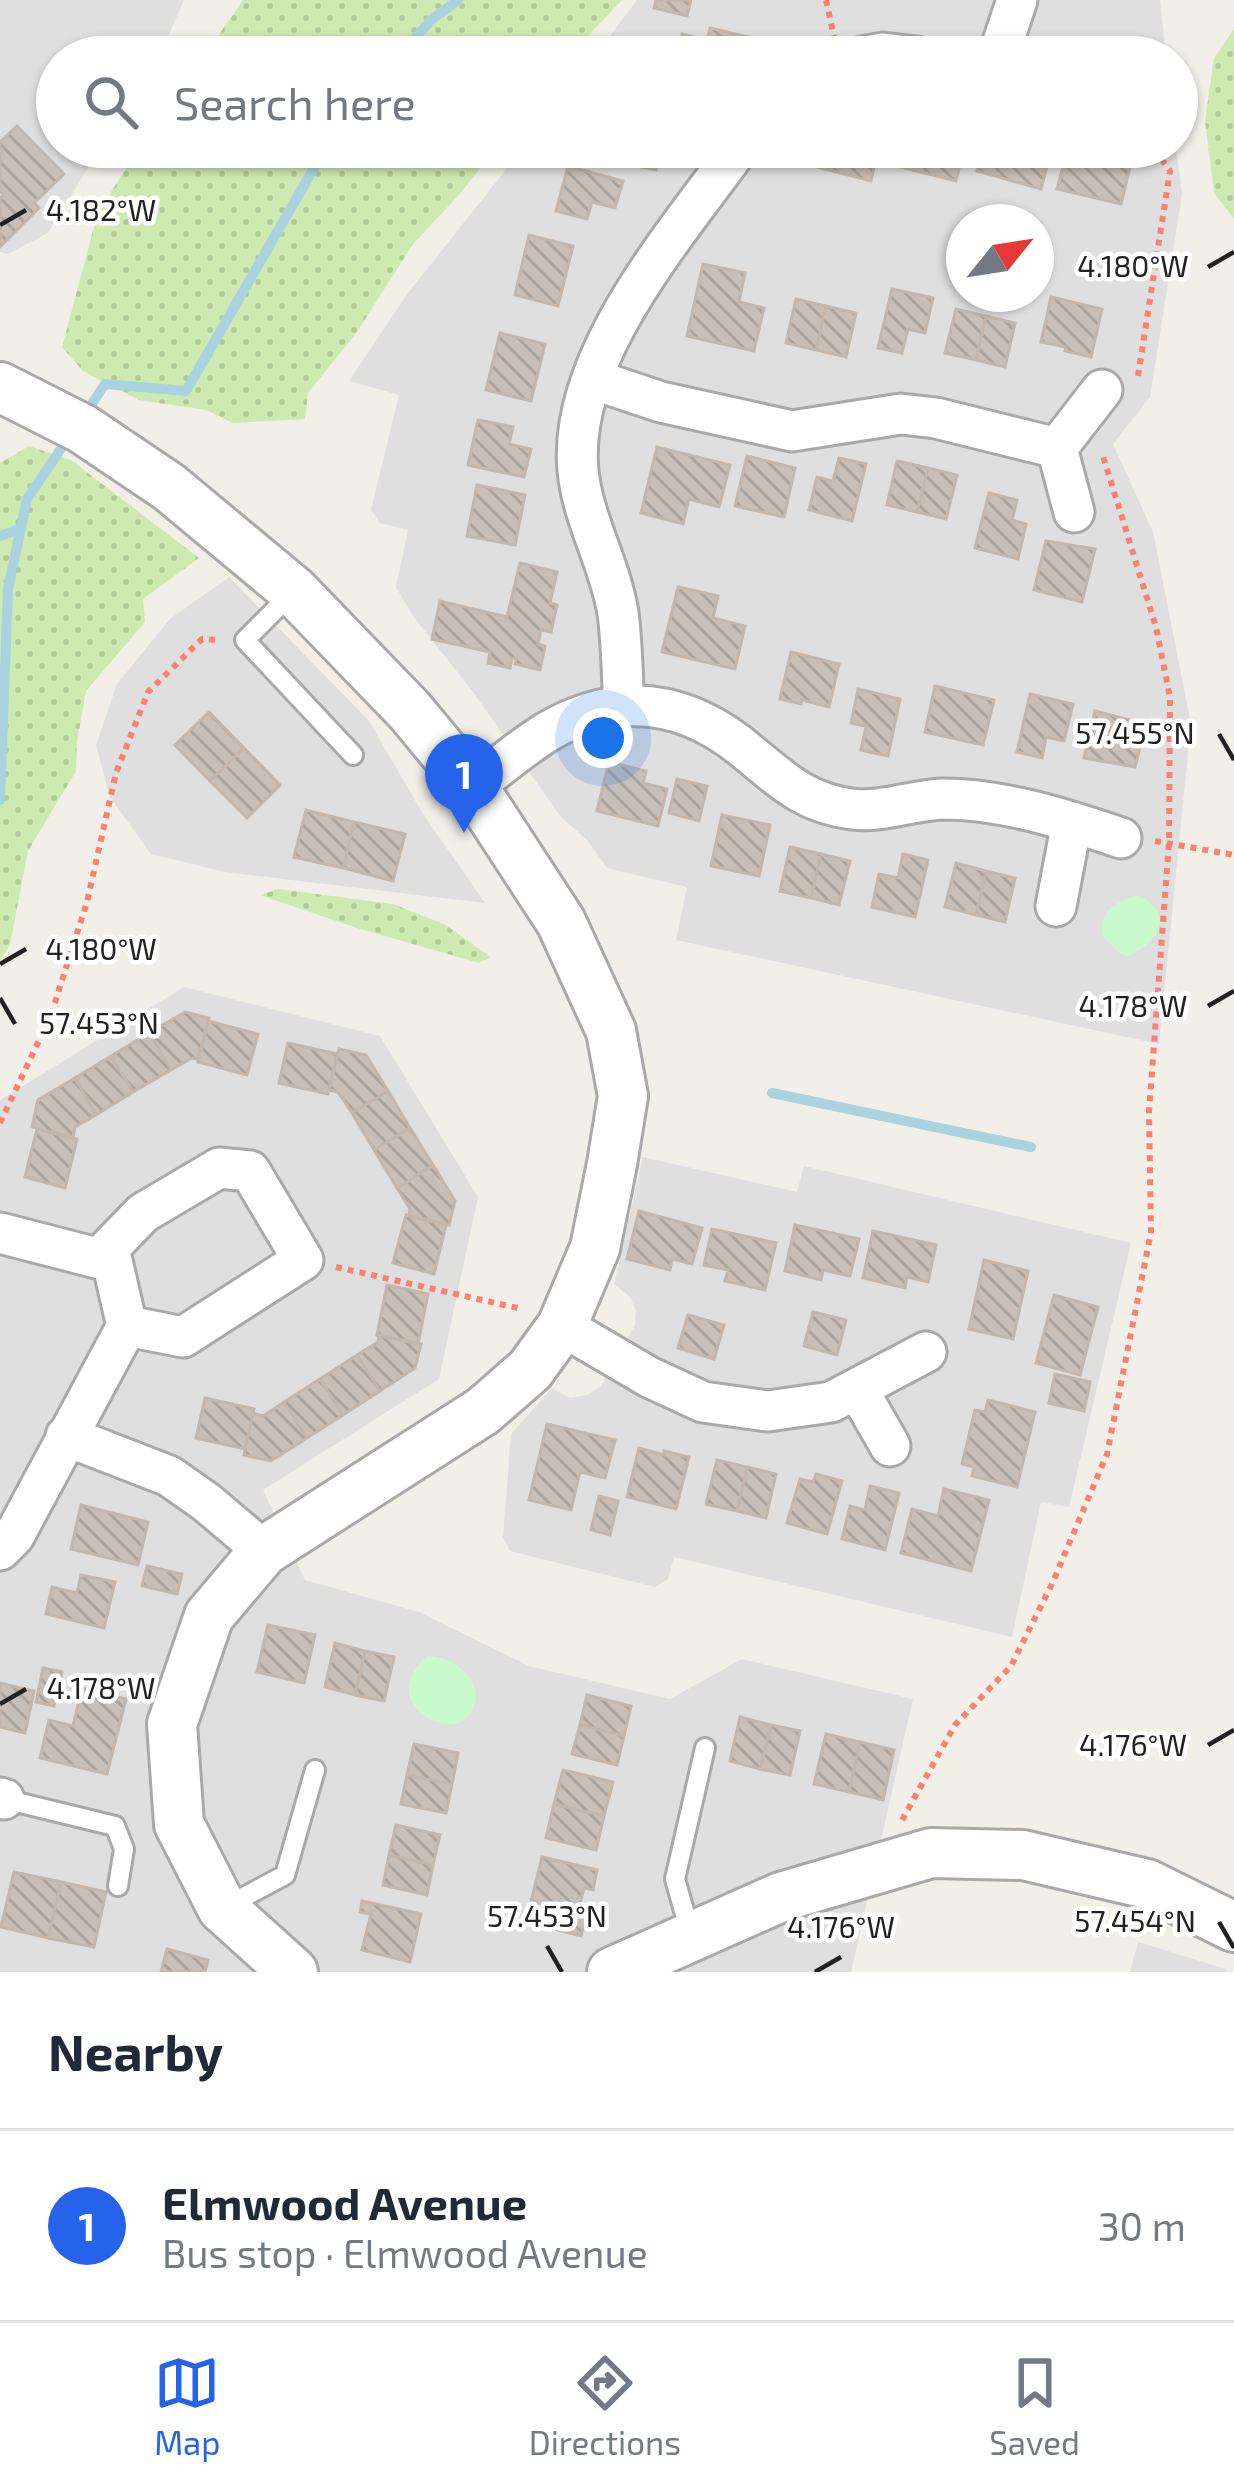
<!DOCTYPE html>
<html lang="en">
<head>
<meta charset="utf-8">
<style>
  body { margin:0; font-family:"Exo 2",sans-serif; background:#f2f2f3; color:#1f2937 }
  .compass { position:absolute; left:946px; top:204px; width:108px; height:108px; border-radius:50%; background:#fff; box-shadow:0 3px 9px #0004; rotate:60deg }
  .you { position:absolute; left:603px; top:738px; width:42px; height:42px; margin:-30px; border:9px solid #fff; border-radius:50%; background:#1a73e8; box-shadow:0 0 0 18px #1a73e833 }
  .badge { display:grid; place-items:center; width:78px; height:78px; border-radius:50%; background:#2563eb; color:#fff; font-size:39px; font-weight:700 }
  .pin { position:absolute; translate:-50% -99px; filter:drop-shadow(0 3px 6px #0008) }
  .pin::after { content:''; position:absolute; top:63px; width:42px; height:36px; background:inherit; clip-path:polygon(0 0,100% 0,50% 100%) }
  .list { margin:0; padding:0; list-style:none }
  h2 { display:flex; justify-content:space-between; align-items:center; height:156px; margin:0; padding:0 48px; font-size:51px }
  h2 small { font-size:39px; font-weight:400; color:#747a83 }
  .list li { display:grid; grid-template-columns:78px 1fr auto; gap:36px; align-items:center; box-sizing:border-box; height:192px; padding:0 48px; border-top:3px solid #e0e1e3 }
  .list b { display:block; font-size:45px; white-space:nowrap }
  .list p { margin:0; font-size:39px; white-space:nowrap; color:#747a83 }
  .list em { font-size:39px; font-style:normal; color:#747a83 }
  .icon { flex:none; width:66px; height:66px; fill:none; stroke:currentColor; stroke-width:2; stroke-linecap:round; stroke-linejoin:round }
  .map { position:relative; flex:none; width:1234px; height:1972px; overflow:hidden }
  .search { position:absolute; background:#fff; box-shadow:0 3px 9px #0004; left:36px; right:36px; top:36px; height:132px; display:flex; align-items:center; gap:30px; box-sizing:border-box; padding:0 42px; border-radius:66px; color:#747a83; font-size:45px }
  .sheet { height:348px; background:#fff }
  nav { display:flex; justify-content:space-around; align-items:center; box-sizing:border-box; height:168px; border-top:3px solid #e0e1e3; background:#fff; font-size:33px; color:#747a83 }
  nav a { display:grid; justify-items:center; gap:6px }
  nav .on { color:#2563eb }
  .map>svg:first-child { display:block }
  .residential { fill:#e0dfdf; fill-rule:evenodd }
  .grass { fill:url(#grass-dots) }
  .park { fill:#c8facc }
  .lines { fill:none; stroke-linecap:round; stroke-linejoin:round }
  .stream { stroke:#aad3df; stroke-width:10 }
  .building { fill:url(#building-back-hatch); stroke:#c4b6ab; stroke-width:3 }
  .service-casing { stroke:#a9a9a9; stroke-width:24 }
  .minor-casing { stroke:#a9a9a9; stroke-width:45 }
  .tertiary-casing { stroke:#a9a9a9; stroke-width:54 }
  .path { stroke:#fa8072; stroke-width:6; stroke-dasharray:6 6; stroke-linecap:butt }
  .service { stroke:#fff; stroke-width:18 }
  .minor { stroke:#fff; stroke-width:39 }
  .tertiary { stroke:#fff; stroke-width:48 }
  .ticks { fill:none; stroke:#222; stroke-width:4.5 }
  .ticks-label { font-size:30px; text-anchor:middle; fill:#222; stroke:#fff; stroke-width:9; stroke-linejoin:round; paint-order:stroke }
</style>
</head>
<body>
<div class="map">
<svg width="1234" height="1972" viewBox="0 0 1234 1972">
  <defs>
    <pattern id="grass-dots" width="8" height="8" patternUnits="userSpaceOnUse" patternTransform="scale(3)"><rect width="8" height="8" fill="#cdebb0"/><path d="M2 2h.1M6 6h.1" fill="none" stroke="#b0c997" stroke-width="1.8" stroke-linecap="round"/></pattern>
    <pattern id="building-back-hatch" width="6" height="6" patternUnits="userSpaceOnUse" patternTransform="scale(3)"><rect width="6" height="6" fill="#c7bfb8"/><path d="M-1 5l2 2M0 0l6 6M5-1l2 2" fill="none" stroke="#aba49e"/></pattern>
  </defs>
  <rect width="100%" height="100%" fill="#f2efe9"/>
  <path class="residential" d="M0 0H184L170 32 155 57H57V147H101L48 233 8 254 0 252Z
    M637 0H1160L1166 57H594Z
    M524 147H1176L1182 194 1150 397 1113 444 1153 532 1191 724 1159 1044 676 940 687 887 607 868 588 841 560 816 473 692 413 616 396 587 408 530 380 523 371 510 399 395 349 381 408 293ZM964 222H1036V294H964Z
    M229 577 369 721 423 814 485 903 225 872 151 854 110 797 96 745 117 684 170 619Z
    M184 987 380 1036 478 1197 439 1379 263 1490 305 1580 419 1612 529 1666 670 1699 742 1659 913 1699 851 1972H0V1100Z
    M643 1157 797 1192 804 1166 1131 1243 1069 1507 1041 1502 1012 1637 674 1557 668 1579 655 1587 510 1551 503 1537 511 1434 552 1388 570 1398 587 1395 600 1387 635 1325 636 1311 630 1297 614 1284Z
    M1138 1942 1226 1969 1228 1972H1130Z"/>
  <path class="grass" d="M243 0H622L568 57H208L220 33Z
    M1234 29V219L1214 193 1205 121 1214 58Z
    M140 147H497L458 196 413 244 357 332 308 393 305 419 233 423 206 410 139 400 83 371 62 347 98 212Z
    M29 446 71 460 199 558 143 599 145 622 86 691 77 741 76 771 28 851 10 945 0 961V463Z
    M278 889 393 904 444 924 491 957 479 963 357 928 260 895Z"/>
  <path class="park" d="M1138 895C1176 913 1159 942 1129 956L1120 954 1103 937C1100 908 1114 904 1138 895Z
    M427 1656C450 1656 481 1676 475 1703 464 1753 370 1706 427 1656Z"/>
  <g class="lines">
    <path class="stream" d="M399 57 431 20 458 0
      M85 414 105 384 186 391 326 147
      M0 536 20 529
      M0 800 8 589 27 499 71 434
      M772 1093 1031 1147"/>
  </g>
  <path class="building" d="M656 0H691L687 16 654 8Z
    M710 28 749 37 744 57H677L682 34 707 40Z
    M17 126 64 174 34 203 39 208 1 246 0 198 4 195 0 191V142Z
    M615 147H661L656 170 612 161Z
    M814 147H879L871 181 809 165Z
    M897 147H964L956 181 892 165Z
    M983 147 1052 148 1041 189 977 171Z
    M1096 147 1133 155 1121 204 1057 189 1067 151 1093 157Z
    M568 166 623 181 615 208 592 202 587 219 556 211Z
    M529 235 573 246 558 306 515 295Z
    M703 264 745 273 739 302 764 308 754 351 687 336Z
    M892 289 933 298 925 333 908 329 902 353 878 348Z
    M1051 297 1102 309 1091 357 1065 351 1066 347 1041 342Z
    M796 299 826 306 816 350 786 343Z
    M826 306 856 313 846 357 816 350Z
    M956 309 986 316 976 360 945 353Z
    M986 316 1015 323 1005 367 976 360Z
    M500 333 545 344 531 401 486 390Z
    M478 420 513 427 509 444 531 449 524 477 468 465Z
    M657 447 730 465 719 507 689 499 683 524 641 513Z
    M747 456 795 468 784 517 735 506Z
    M839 458 866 464 852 521 809 510 817 477 833 481Z
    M897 461 928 468 917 512 887 505Z
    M928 468 957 475 946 519 917 512Z
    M477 485 525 495 515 545 467 536Z
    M989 493 1017 500 1012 520 1026 524 1018 559 975 548Z
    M1046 541 1095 549 1082 602 1034 590Z
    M520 563 557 572 550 603 557 605 551 632 541 630 538 644 545 646 540 670 515 664 516 659 512 658 510 668 488 663 490 652 432 639 440 601 507 617Z
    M678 587 718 596 713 618 745 626 735 669 662 652Z
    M791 652 839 664 829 707 802 700 801 704 780 699Z
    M935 686 994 700 983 745 925 732Z
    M858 689 900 699 888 756 861 750 866 726 851 723Z
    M1030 694 1073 704 1064 741 1046 737 1042 758 1017 752Z
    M1095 711 1146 724 1135 767 1084 758Z
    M209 712 244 748 210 781 175 745Z
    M244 748 280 785 247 818 210 781Z
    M609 762 646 771 643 783 667 789 658 826 597 811Z
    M677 779 707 786 699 821 669 813Z
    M306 810 354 822 343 868 294 857Z
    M722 815 770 825 759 876 711 866Z
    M354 822 405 834 393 881 343 868Z
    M790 847 821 854 811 898 780 891Z
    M821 854 850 861 839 905 811 898Z
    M903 854 928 860 915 917 872 907 879 874 898 878Z
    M956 863 986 871 976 915 945 907Z
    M986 871 1015 878 1005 922 976 915Z
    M185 1012 209 1018 198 1059 192 1058 171 1070 149 1033Z
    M208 1021 258 1034 247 1075 198 1062Z
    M149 1033 171 1070 133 1092 111 1056Z
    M288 1043 337 1054 328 1094 279 1083Z
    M339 1049 366 1055 388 1091 352 1113 338 1092 329 1090Z
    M111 1056 133 1092 96 1115 75 1078Z
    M75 1078 96 1115 75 1127 73 1137 32 1127 38 1100Z
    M388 1091 410 1128 374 1150 352 1113Z
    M410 1128 433 1165 397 1188 374 1150Z
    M37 1129 77 1139 65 1188 25 1177Z
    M433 1165 455 1201 449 1225 409 1215 410 1209 397 1188Z
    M639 1211 702 1228 692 1264 672 1259 670 1270 627 1259Z
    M406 1215 446 1225 434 1274 393 1263Z
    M795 1225 859 1239 850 1276 823 1270 821 1280 785 1271Z
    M712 1229 776 1243 765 1290 725 1281 728 1270 704 1265Z
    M873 1231 936 1245 928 1282 907 1277 905 1288 863 1278Z
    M984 1260 1028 1271 1013 1339 969 1329Z
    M387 1285 428 1294 418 1344 377 1335Z
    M1054 1295 1098 1307 1080 1375 1036 1363Z
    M813 1312 846 1320 837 1355 804 1346Z
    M688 1315 724 1325 714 1359 678 1348Z
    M379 1335 421 1344 415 1368 380 1391 357 1355 378 1342Z
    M357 1355 380 1391 343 1415 320 1379Z
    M1055 1374 1090 1382 1084 1411 1049 1403Z
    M320 1379 343 1415 307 1438 284 1402Z
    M205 1398 254 1409 245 1449 196 1438Z
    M988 1400 1035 1412 1017 1487 972 1476 974 1467 962 1464 975 1410 985 1412Z
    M284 1402 307 1438 271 1461 244 1455 253 1413 263 1416Z
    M547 1424 615 1440 605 1478 580 1472 571 1510 529 1500Z
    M639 1448 664 1455V1451L689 1457 676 1509 627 1497Z
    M717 1460 747 1467 737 1511 706 1504Z
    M747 1467 776 1474 766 1518 737 1511Z
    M816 1474 842 1481 827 1534 787 1523 800 1479 813 1482Z
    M870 1486 899 1493 885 1550 842 1539 850 1506 865 1510Z
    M944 1489 989 1500 971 1571 901 1553 912 1509 938 1516Z
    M599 1496 618 1501 610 1535 591 1530Z
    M81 1505 148 1522 138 1565 71 1549Z
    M147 1566 182 1574 177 1594 142 1586Z
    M81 1575 115 1582 104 1628 46 1614 52 1587 77 1593Z
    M268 1625 315 1635 304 1683 257 1672Z
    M335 1643 365 1651 355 1695 325 1687Z
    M365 1651 394 1657 384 1701 355 1695Z
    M43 1668 62 1672 54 1706 36 1702Z
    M0 1683 34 1691 25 1733 0 1727Z
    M82 1688 126 1699 107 1774 40 1758 49 1720 73 1726Z
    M587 1695 631 1706 624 1736 580 1725Z
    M740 1717 771 1725 760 1769 730 1761Z
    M580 1725 624 1736 617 1765 572 1754Z
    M771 1725 800 1731 790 1775 760 1769Z
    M826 1734 860 1742 849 1792 814 1784Z
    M860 1742 894 1750 883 1800 849 1792Z
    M414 1744 458 1753 452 1784 407 1775Z
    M563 1770 613 1782 604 1816 554 1804Z
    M407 1775 452 1784 446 1813 401 1804Z
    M554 1804 604 1816 596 1850 546 1838Z
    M396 1825 440 1835 433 1865 389 1855Z
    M389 1855 433 1865 427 1895 383 1885Z
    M542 1857 597 1870 593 1890 584 1888 578 1911 587 1913 581 1936 526 1922Z
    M14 1872 61 1882 48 1938 1 1927Z
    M61 1882 106 1892 94 1947 48 1938Z
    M362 1901 421 1914 410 1962 362 1950 371 1914 360 1912Z
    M167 1949 208 1960 205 1972H161Z"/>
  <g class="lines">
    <g class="service-casing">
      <path id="service" d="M291 594 245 640 353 755
        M4 1799 115 1826 124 1849 118 1886
        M227 1906 285 1875 315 1770
        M690 1932 675 1879 705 1748"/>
    </g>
    <g class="minor-casing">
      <path id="minor" d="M862 57 883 53 917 57
        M998 57 1017 0
        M592 379 661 402 792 431 901 414 936 418 1057 448
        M1074 512 1057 448 1102 390
        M624 705C622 675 622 643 618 613 610 564 583 520 578 471 567 357 676 235 739 147
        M473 787C497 769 521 748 547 732 618 690 687 700 749 753 783 781 805 803 852 809 882 813 912 800 943 799 1003 799 1065 819 1121 838
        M1056 906 1072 822
        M219 1168 250 1171 303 1260 183 1337 127 1326 109 1248 143 1213Z
        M0 1233 112 1262
        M562 1326 649 1377 703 1402 768 1411 831 1402 926 1352
        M858 1390 890 1446
        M66 1436 169 1476 206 1502 264 1551
        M0 1550 14 1536 127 1326
        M0 1798 4 1799"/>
    </g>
    <g class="tertiary-casing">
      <path id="tertiary" d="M0 387 83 429 169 487 294 591 410 711 473 787 561 922 611 1031 623 1096 612 1164 595 1248 562 1326 530 1370 483 1411 264 1551 209 1616 172 1724 179 1824 222 1908 293 1972
        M612 1972 781 1897 931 1853 1023 1855 1147 1884 1234 1927"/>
    </g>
    <path class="path" d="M826 0 834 37
      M1138 376 1170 171 1153 147
      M1155 841 1234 855
      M0 1123 51 1015 87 902 116 773 148 692 202 639 218 640
      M336 1267 522 1309
      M902 1820 955 1725 1011 1666 1052 1584 1107 1454 1151 1232 1149 1112 1169 842 1170 697 1156 627 1102 453"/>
    <use href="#service" class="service"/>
    <use href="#minor" class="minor"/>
    <use href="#tertiary" class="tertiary"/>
  </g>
  <path class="ticks" d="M0 225 26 210M1208 267 1234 252M1219 734 1234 760M0 964 26 949M0 998 15 1024M1208 1006 1234 991M0 1704 26 1689M1208 1745 1234 1730M1219 1922 1234 1948M547 1946 562 1972M815 1972 841 1957"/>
  <g class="ticks-label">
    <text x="101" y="221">4.182°W</text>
    <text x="1133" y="277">4.180°W</text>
    <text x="1135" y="744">57.455°N</text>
    <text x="101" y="960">4.180°W</text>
    <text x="1133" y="1017">4.178°W</text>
    <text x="99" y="1034">57.453°N</text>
    <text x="101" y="1699">4.178°W</text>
    <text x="1133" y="1756">4.176°W</text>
    <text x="547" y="1927">57.453°N</text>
    <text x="1135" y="1932">57.454°N</text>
    <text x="841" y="1938">4.176°W</text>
  </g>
</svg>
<svg class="compass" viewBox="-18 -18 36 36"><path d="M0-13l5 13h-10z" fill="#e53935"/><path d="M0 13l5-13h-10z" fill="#747a83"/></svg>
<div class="you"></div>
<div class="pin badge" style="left:464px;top:833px">1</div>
<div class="search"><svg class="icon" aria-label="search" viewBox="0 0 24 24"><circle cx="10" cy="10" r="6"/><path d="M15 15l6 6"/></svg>Search here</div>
</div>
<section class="sheet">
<h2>Nearby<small></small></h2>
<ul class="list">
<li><span class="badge">1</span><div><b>Elmwood Avenue</b><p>Bus stop · Elmwood Avenue</p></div><em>30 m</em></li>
</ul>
</section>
<nav>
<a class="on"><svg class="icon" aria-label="map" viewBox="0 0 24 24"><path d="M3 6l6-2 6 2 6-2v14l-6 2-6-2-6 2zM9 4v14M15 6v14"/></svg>Map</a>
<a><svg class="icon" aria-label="directions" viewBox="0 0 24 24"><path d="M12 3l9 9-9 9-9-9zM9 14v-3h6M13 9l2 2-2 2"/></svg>Directions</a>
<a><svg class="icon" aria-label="saved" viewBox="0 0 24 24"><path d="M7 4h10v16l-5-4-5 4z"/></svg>Saved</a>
</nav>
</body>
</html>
